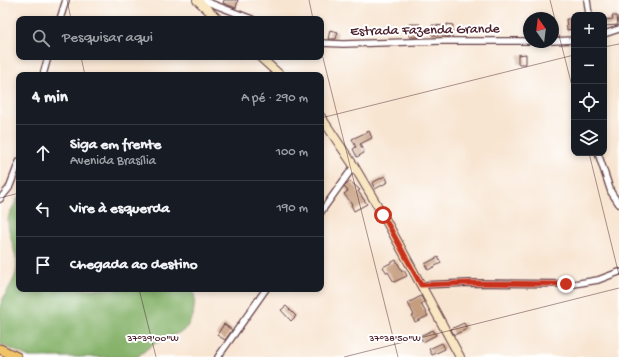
<!DOCTYPE html>
<html lang="pt">
<head>
<meta charset="utf-8">
<style>
  body { margin:0; font-family:"Gochi Hand",sans-serif; background:#242831; color:#f1f3f6 }
  .controls { position:absolute; right:12px; top:12px; display:grid; overflow:hidden; border-radius:8px; box-shadow:0 2px 6px #0003 }
  .controls button { width:36px; height:36px; display:grid; place-items:center; padding:0; border:0; border-bottom:1px solid #363941; background:#171b24; color:#f1f3f6; font:20px sans-serif }
  .compass { position:absolute; left:523px; top:12px; width:36px; height:36px; border-radius:50%; background:#171b24; box-shadow:0 2px 6px #0003; rotate:346deg }
  .stop { position:absolute; width:12px; height:12px; margin:-9px; border:3px solid #c8321e; border-radius:50%; background:#fff }
  .stop.end { background:#c8321e; border-color:#fff; box-shadow:0 1px 4px #0008 }
  .list { margin:0; padding:0; list-style:none }
  h2 { display:flex; justify-content:space-between; align-items:center; height:52px; margin:0; padding:0 16px; font-size:17px }
  h2 small { font-size:13px; font-weight:400; color:#9ea1a6 }
  .list li { display:grid; grid-template-columns:26px 1fr auto; gap:12px; align-items:center; box-sizing:border-box; height:56px; padding:0 16px; border-top:1px solid #363941 }
  .list b { display:block; font-size:15px; white-space:nowrap }
  .list p { margin:0; font-size:13px; white-space:nowrap; color:#9ea1a6 }
  .list em { font-size:13px; font-style:normal; color:#9ea1a6 }
  .icon { flex:none; width:22px; height:22px; fill:none; stroke:currentColor; stroke-width:2; stroke-linecap:round; stroke-linejoin:round }
  .map { position:relative; flex:none; width:619px; height:357px; overflow:hidden }
  .search { position:absolute; background:#171b24; box-shadow:0 2px 6px #0003; left:16px; top:16px; width:308px; height:44px; display:flex; align-items:center; gap:10px; box-sizing:border-box; padding:0 14px; border-radius:8px; color:#9ea1a6; font-size:15px }
  .panel { position:absolute; background:#171b24; box-shadow:0 2px 6px #0003; left:16px; top:72px; width:308px; height:220px; border-radius:8px }
  .map>svg:first-child { display:block }
  .forest { fill:#86b26b; stroke:#68684b }
  .building { fill:#c49d7f }
  .lines { fill:none; stroke-linecap:round; stroke-linejoin:round }
  .street-casing { stroke:#643d44; stroke-width:8 }
  .secondary-casing { stroke:#643d44; stroke-width:10 }
  .primary-casing { stroke:#643d44; stroke-width:11 }
  .street { stroke:#fff; stroke-width:5.5 }
  .secondary { stroke:#f9e7c3; stroke-width:8 }
  .primary { stroke:#f0c369; stroke-width:9 }
  .route { stroke:#c8321e; stroke-width:5 }
  .ticks { fill:none; stroke:#4a1f2b; stroke-width:1; stroke-opacity:0.45 }
  .labels { text-anchor:middle; dominant-baseline:central; stroke-width:4; stroke-linejoin:round; paint-order:stroke }
  .street-label { font-size:14px; fill:#4a1f2b; stroke:#fff }
  .ticks-label { font-size:10px; text-anchor:middle; fill:#4a1f2b; stroke:#fff; stroke-width:4; stroke-linejoin:round; paint-order:stroke }
</style>
</head>
<body>
<div class="map">
<svg width="619" height="357" viewBox="0 0 619 357">
  <rect width="100%" height="100%" fill="#fff"/>
  <filter id="ink" filterUnits="userSpaceOnUse"><feTurbulence type="fractalNoise" baseFrequency=".025" numOctaves="2"/><feDisplacementMap in="SourceGraphic" scale="8" xChannelSelector="R" yChannelSelector="G"/><feConvolveMatrix kernelMatrix="1 2 1 2 8 2 1 2 1" color-interpolation-filters="sRGB"/></filter>
  <filter id="wash" filterUnits="userSpaceOnUse"><feTurbulence type="fractalNoise" baseFrequency=".012" numOctaves="4" result="noise"/><feDisplacementMap in="SourceGraphic" scale="16" xChannelSelector="R" yChannelSelector="G"/><feGaussianBlur stdDeviation="0.9" result="paint"/><feColorMatrix in="noise" values="0 0 0 0 0 0 0 0 0 0 0 0 0 0 0 0 0 1.4 0 .05"/><feComposite in="paint" operator="in"/></filter>
  <g filter="url(#wash)">
    <rect width="100%" height="100%" fill="#f8e5d1"/>
    <path class="forest" d="M19 196V289H193L195 299 193 316 185 330 152 345 137 357H29L0 344C0 332 0 318 0 307 2 297 13 284 16 273 20 258 8 237 8 221 8 212 16 204 19 196Z"/>
    <g id="blocks">
      <path class="building" d="M224 0H238L236 8 223 3Z
        M612 16H617L618 25 604 26V20L613 19Z
        M566 19H571L572 29 567 30Z
        M409 24H420V37H409Z
        M447 24 453 25 452 37H446V35H432V25L447 26Z
        M330 30 338 32 336 39H328Z
        M526 54V64H518V55Z
        M369 131 372 138 360 144 364 153 357 157 353 149 356 147 352 139Z
        M385 176 388 182 375 189 372 183Z
        M350 181 360 190 358 191 367 204 354 211 351 205 352 204 344 194 348 191 344 187Z
        M438 257 441 263 428 270 425 264Z
        M396 260 402 271 404 270 407 276 394 282 388 272 387 273 383 267Z
        M421 296 424 302 421 304 428 316 415 322 412 316 414 315 408 303Z
        M286 306 296 316 291 321 281 310Z
        M464 323 467 329 454 335 451 329Z
        M224 324 232 330 225 340 217 335Z
        M433 330 436 335 423 342 420 336Z
        M442 343 445 349 432 355 429 349Z"/>
    </g>
  </g>
  <g filter="url(#ink)">
    <use href="#blocks" fill-opacity="0" stroke="#643d44" stroke-width="1"/>
    <g class="lines">
      <g class="street-casing">
        <path id="street" d="M202 0 252 19
          M587 0 589 15
          M60 19 66 0
          M604 34 619 29
          M553 41 574 40
          M321 43 343 44 441 41H529
          M43 75 48 57
          M598 153 611 192 619 204
          M0 199 9 188 19 162
          M321 212 354 166
          M421 285 470 283 574 284 598 280 619 272
          M218 357 266 289"/>
      </g>
      <g class="secondary-casing">
        <path id="secondary" d="M197 0 218 19
          M260 57 280 75
          M321 117 354 166 383 215 460 357"/>
      </g>
      <g class="primary-casing">
        <path id="primary" d="M0 349 17 357"/>
      </g>
      <use href="#street" class="street"/>
      <use href="#secondary" class="secondary"/>
      <use href="#primary" class="primary"/>
    </g>
  </g>
  <g class="lines" filter="url(#ink)">
    <path class="route" d="M383 215 421 285 470 283 566 284"/>
  </g>
  <path class="ticks" d="M67 0 71 19M309 0 313 19M550 0 574 94M604 47 619 44M321 50 398 357M81 57 85 75M321 118 574 55M589 153 619 275M0 198 19 193M139 289 156 357M344 357 619 288"/>
  <g class="labels">
    <g class="street-label">
      <text transform="translate(425 31) rotate(-1)">Estrada Fazenda Grande</text>
    </g>
  </g>
  <g class="ticks-label">
    <text x="153" y="341">37°39'00"W</text>
    <text x="395" y="341">37°38'50"W</text>
  </g>
</svg>
<div class="controls">
<button>+</button>
<button>−</button>
<button><svg class="icon" aria-label="locate" viewBox="0 0 24 24"><circle cx="12" cy="12" r="6"/><path d="M12 2v4M12 18v4M2 12h4M18 12h4"/></svg></button>
<button><svg class="icon" aria-label="layers" viewBox="0 0 24 24"><path d="M12 4l9 5-9 5-9-5zM3 14l9 5 9-5"/></svg></button>
</div>
<svg class="compass" viewBox="-18 -18 36 36"><path d="M0-13l5 13h-10z" fill="#e53935"/><path d="M0 13l5-13h-10z" fill="#9ea1a6"/></svg>
<div class="stop" style="left:383px;top:215px"></div>
<div class="stop end" style="left:566px;top:284px"></div>
<div class="search"><svg class="icon" aria-label="search" viewBox="0 0 24 24"><circle cx="10" cy="10" r="6"/><path d="M15 15l6 6"/></svg>Pesquisar aqui</div>
<section class="panel">
<h2>4 min<small>A pé · 290 m</small></h2>
<ul class="list">
<li><svg class="icon" aria-label="ahead" viewBox="0 0 24 24"><path d="M12 20V5M6 11l6-6 6 6"/></svg><div><b>Siga em frente</b><p>Avenida Brasília</p></div><em>100 m</em></li>
<li><svg class="icon" aria-label="left" viewBox="0 0 24 24"><path d="M17 20v-9H6M10 6l-5 5 5 5"/></svg><div><b>Vire à esquerda</b></div><em>190 m</em></li>
<li><svg class="icon" aria-label="arrive" viewBox="0 0 24 24"><path d="M6 21V4h12l-3 4 3 4H6"/></svg><div><b>Chegada ao destino</b></div></li>
</ul>
</section>
</div>
</body>
</html>
